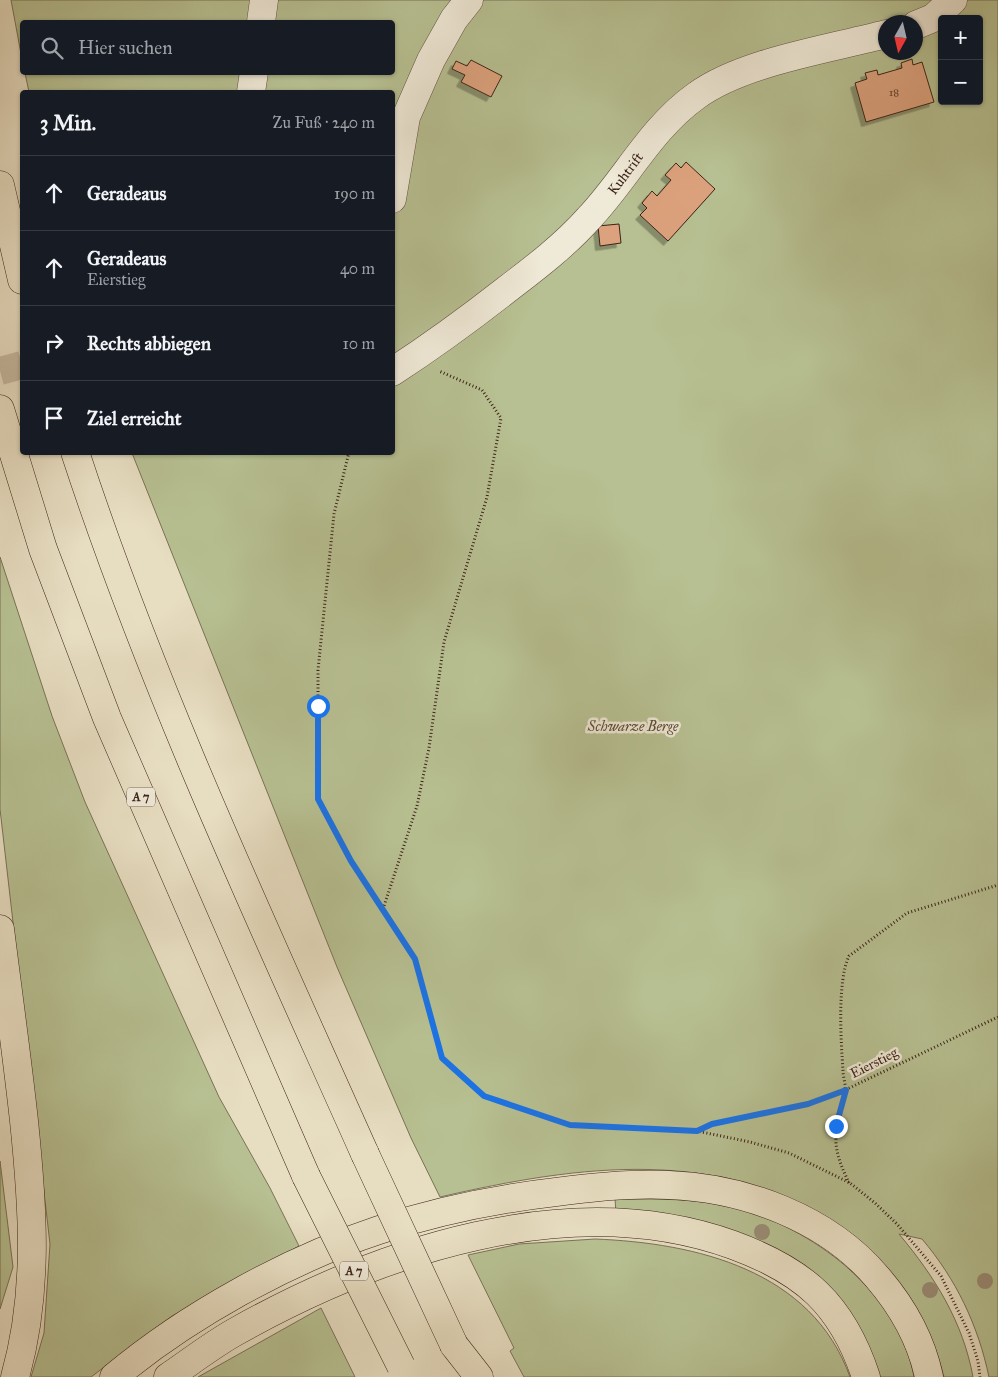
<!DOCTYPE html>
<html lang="de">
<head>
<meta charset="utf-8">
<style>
  body { margin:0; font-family:"IM FELL Great Primer",serif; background:#242831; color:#f1f3f6 }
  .controls { position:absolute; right:15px; top:15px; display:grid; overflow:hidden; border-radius:5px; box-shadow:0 1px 4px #0004 }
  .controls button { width:45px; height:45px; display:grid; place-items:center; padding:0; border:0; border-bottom:1px solid #363941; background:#171b24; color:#f1f3f6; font:25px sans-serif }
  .compass { position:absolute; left:878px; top:15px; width:45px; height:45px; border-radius:50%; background:#171b24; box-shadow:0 1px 4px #0004; rotate:188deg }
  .stop { position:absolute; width:15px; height:15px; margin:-11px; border:4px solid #1a73e8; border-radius:50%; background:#fff }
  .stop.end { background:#1a73e8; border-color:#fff; box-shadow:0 1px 5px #0008 }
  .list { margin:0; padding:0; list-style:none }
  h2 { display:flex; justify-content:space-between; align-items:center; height:65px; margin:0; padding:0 20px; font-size:21px }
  h2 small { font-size:16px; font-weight:400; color:#9ea1a6 }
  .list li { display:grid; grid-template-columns:32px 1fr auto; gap:15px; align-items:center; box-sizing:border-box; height:75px; padding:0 20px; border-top:1px solid #363941 }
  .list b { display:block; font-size:19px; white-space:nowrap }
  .list p { margin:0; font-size:16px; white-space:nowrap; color:#9ea1a6 }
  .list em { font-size:16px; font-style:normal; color:#9ea1a6 }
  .icon { flex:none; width:28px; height:28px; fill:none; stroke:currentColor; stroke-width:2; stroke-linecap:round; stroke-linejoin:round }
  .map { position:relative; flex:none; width:998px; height:1377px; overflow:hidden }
  .search { position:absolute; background:#171b24; box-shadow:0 1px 4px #0004; left:20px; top:20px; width:375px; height:55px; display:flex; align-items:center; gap:12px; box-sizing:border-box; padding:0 18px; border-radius:5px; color:#9ea1a6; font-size:19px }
  .panel { position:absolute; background:#171b24; box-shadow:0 1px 4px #0004; left:20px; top:90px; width:375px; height:365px; border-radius:5px }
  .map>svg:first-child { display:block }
  .green { fill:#b7c092; stroke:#7a7256; fill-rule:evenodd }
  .building { fill:#dca27d; stroke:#3c2319; filter:url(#shadow) }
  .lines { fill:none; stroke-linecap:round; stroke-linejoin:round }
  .minor-tunnel { stroke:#c5b89f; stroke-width:28; stroke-dasharray:28 14; stroke-linecap:butt }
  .minor-casing { stroke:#675243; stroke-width:29 }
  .highway-casing { stroke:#3c2319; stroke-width:29 }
  .path { stroke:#3c2319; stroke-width:3; stroke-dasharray:1 2.5; stroke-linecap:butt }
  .minor { stroke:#efe9d7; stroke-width:28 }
  .highway { stroke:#e7ddc1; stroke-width:28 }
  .highway-bridge-casing { stroke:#3c2319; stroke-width:29; stroke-linecap:butt }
  .highway-bridge { stroke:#e7ddc1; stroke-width:28 }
  .tree { fill:#9a8c75 }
  .route { stroke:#1a73e8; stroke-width:6 }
  .labels { text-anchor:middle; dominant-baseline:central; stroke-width:5; stroke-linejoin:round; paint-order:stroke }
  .number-label { font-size:11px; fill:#644332 }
  .shield { fill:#efe9d7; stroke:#725e52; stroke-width:1 }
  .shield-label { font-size:12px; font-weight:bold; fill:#3c2319 }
  .street-label { font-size:14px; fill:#3c2319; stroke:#efe9d7 }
  .park-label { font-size:14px; font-style:italic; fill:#5b4a37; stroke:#efe9d7 }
</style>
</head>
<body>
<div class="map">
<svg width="998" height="1377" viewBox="0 0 998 1377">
  <defs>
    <filter id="shadow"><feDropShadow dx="-4.5" dy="4.5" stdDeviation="0" flood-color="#0004"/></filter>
  </defs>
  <rect width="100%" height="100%" fill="#e7ddc1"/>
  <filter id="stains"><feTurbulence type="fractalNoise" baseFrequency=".004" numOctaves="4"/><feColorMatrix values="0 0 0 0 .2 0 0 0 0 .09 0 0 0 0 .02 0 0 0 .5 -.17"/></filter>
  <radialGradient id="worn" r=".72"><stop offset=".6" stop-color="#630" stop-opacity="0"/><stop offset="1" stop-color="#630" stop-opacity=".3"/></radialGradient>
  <path class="green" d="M11 0H998V1377H989C978 1325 956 1279 922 1239L899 1234C935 1277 963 1322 973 1377H944C929 1317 898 1269 848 1232 725 1144 579 1165 440 1197L411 1138 337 967 132 453 392 452V92H29L25 73 392 72V22H22V59ZM942 19H979V101H942ZM886 22H916V52H886Z
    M0 557 52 716 85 802 219 1097 270 1188 299 1246 172 1316 91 1377H31L44 1333 50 1244 0 809Z
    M0 1161 13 1267 0 1309Z
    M615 1199C654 1199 693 1198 732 1207 812 1227 898 1291 914 1377H876L833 1297 616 1213Z
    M595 1239C696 1243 812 1270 850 1377H524L510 1351 514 1348 468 1255 519 1244Z
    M321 1308 355 1377H198Z"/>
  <path class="building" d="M912 59 913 65 922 62 934 102 866 122 855 83 867 79 865 73 877 70 878 75 902 68 901 63Z
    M471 60 502 76 491 97 461 82 465 75 452 69 456 61 467 66Z
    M686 162 715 189 668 241 640 215 647 208 642 203 652 191 657 196 671 180 665 175 676 163 681 168Z
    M619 224 621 243 600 246 598 226Z"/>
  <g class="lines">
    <path class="minor-tunnel" d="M0 371 22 365"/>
    <g class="minor-casing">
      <g id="minor">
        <path d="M261 22 264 0"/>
        <path d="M916 25 933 18 953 0"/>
        <path d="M251 92 254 72"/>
        <path d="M392 199 406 117 431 60 454 19 469 0"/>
        <path id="s1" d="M392 372C432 346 469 319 506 290 535 268 565 245 589 218 626 179 651 128 696 96 742 62 829 49 886 34"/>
      </g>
    </g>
    <g class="highway-casing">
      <path id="highway" d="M0 185 22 280
        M0 409 43 549 107 718 306 1176
        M75 452C154 693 262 923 365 1154
        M0 929C8 993 17 1057 24 1121 33 1208 39 1292 15 1377
        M454 1345 479 1377
        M114 1377C187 1316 288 1260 379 1230 437 1211 495 1199 556 1192 593 1187 631 1183 669 1185 745 1188 827 1218 877 1277 902 1306 921 1339 929 1377
        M168 1377C190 1362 212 1345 235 1332 379 1251 570 1186 733 1245 804 1271 842 1304 866 1377"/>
    </g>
    <path class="path" d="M349 452 334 514 318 670V799L351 861 415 959 442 1058 484 1097 570 1125 697 1131 750 1142 789 1153 850 1183 875 1203 897 1224 941 1276 969 1333 978 1361 980 1377
      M383 909 417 806 429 748 444 642 487 497 501 418 482 390 439 371
      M698 1131 712 1124 808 1104 845 1090 998 1017
      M849 1183C843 1170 837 1157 836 1143 835 1124 844 1108 845 1090 846 1084 843 1077 843 1071 841 1042 837 981 849 956L907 913 998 885"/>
    <use href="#minor" class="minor"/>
    <use href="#highway" class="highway"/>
    <g class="highway-bridge-casing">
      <path id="highway-bridge" d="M365 1154 454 1345
        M306 1176 401 1366"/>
    </g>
    <use href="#highway-bridge" class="highway-bridge"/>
  </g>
  <g class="tree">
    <circle cx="762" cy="1232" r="8"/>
    <circle cx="985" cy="1281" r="8"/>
    <circle cx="930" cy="1290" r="8"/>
  </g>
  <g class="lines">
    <path class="route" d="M318 706V799L351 861 415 959 442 1058 484 1096 570 1125 697 1131 712 1124 808 1104 846 1090 836 1126"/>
  </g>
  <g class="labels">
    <g class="number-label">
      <text x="894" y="92">18</text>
    </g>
    <g class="shield">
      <rect x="127" y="787.5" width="28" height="19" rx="4"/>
      <rect x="340" y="1261.5" width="28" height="19" rx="4"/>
    </g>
    <g class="shield-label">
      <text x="141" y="797">A 7</text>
      <text x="354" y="1271">A 7</text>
    </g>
    <g class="street-label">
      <text stroke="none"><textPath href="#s1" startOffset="308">Kuhtrift</textPath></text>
      <text transform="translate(874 1063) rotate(-27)">Eierstieg</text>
    </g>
    <g class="park-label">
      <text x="633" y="726">Schwarze Berge</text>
    </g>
  </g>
  <rect width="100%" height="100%" filter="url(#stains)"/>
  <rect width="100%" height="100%" fill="url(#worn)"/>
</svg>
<div class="controls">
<button>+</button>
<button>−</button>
</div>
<svg class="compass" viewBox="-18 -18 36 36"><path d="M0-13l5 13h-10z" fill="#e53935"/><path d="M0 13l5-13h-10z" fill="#9ea1a6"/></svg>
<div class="stop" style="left:318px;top:706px"></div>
<div class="stop end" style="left:836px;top:1126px"></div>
<div class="search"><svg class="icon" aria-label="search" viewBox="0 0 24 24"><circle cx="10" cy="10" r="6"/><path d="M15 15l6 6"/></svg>Hier suchen</div>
<section class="panel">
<h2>3 Min.<small>Zu Fuß · 240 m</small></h2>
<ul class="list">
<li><svg class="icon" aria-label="ahead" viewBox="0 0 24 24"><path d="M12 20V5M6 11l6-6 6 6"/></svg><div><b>Geradeaus</b></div><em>190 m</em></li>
<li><svg class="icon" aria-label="ahead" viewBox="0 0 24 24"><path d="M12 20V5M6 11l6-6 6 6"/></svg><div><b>Geradeaus</b><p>Eierstieg</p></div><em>40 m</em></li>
<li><svg class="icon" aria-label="right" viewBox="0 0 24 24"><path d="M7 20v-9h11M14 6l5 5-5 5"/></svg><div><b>Rechts abbiegen</b></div><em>10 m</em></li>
<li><svg class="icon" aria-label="arrive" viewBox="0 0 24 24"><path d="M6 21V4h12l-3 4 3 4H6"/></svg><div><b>Ziel erreicht</b></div></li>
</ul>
</section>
</div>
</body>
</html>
